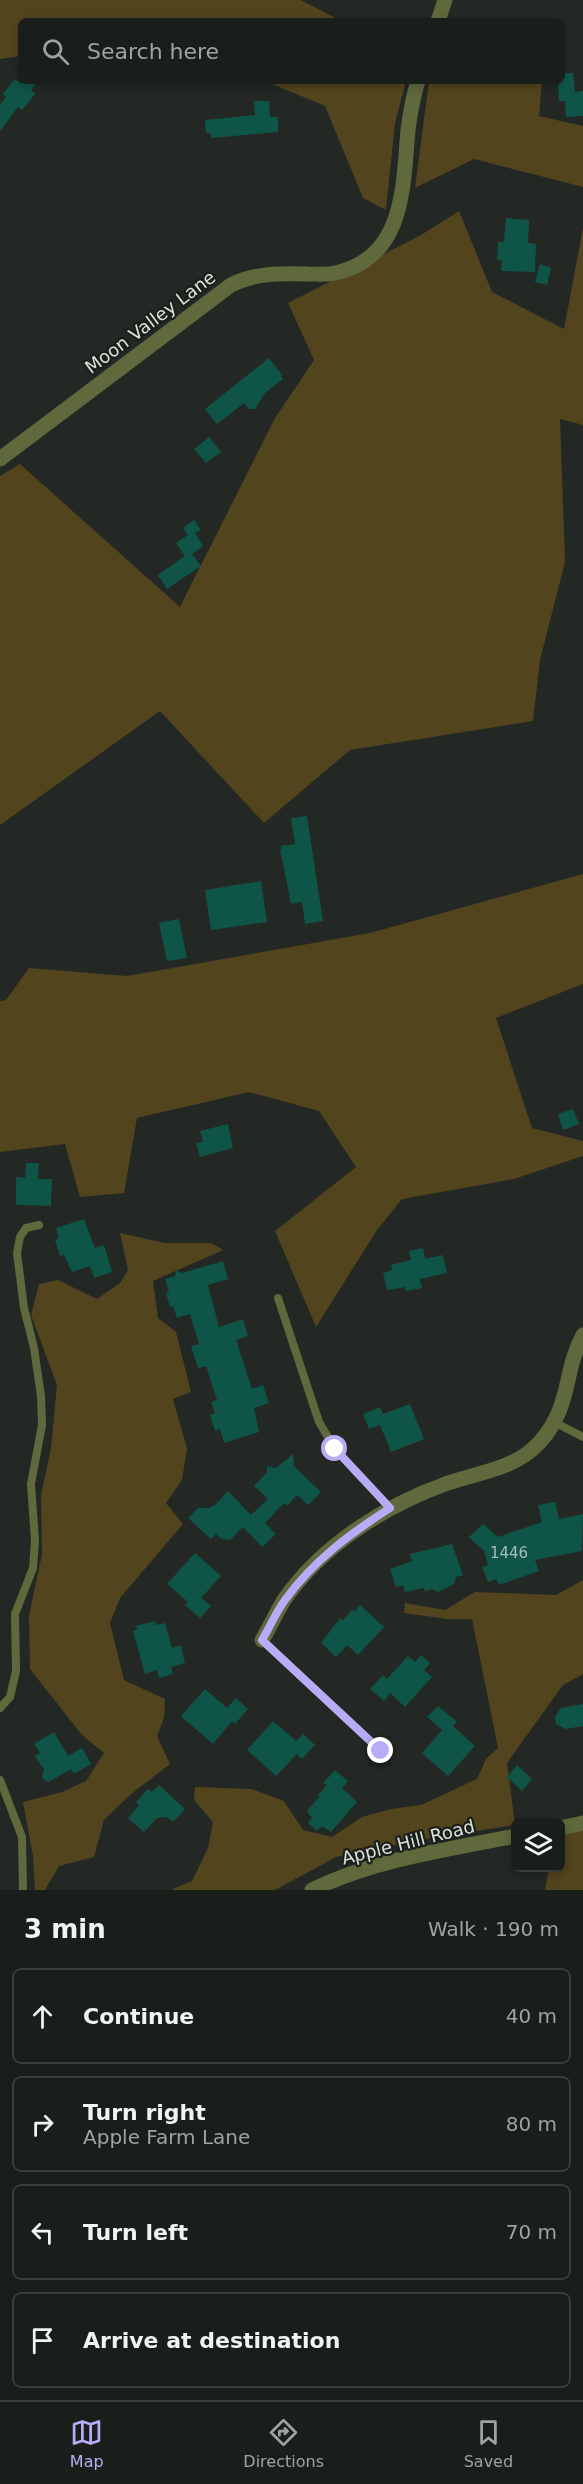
<!DOCTYPE html>
<html lang="en">
<head>
<meta charset="utf-8">
<style>
  body { margin:0; font-family:"DejaVu Sans",sans-serif; background:#232724; color:#f1f3f6 }
  .controls { position:absolute; right:18px; bottom:18px; display:grid; overflow:hidden; border-radius:9px; box-shadow:0 3px 9px #0003 }
  .controls button { width:54px; height:54px; display:grid; place-items:center; padding:0; border:0; border-bottom:2px solid #383c3a; background:#1a1e1b; color:#f1f3f6; font:30px sans-serif }
  .stop { position:absolute; width:18px; height:18px; margin:-14px; border:4px solid #b8abf7; border-radius:50%; background:#fff }
  .stop.end { background:#b8abf7; border-color:#fff; box-shadow:0 2px 6px #0008 }
  .list { margin:0; padding:0; list-style:none }
  h2 { display:flex; justify-content:space-between; align-items:center; height:78px; margin:0; padding:0 24px; font-size:26px }
  h2 small { font-size:20px; font-weight:400; color:#9fa2a3 }
  .list li { display:grid; grid-template-columns:39px 1fr auto; gap:18px; align-items:center; box-sizing:border-box; height:96px; margin:0 12px 12px; padding:0 12px; border:2px solid #383c3a; border-radius:9px }
  .list b { display:block; font-size:22px; white-space:nowrap }
  .list p { margin:0; font-size:20px; white-space:nowrap; color:#9fa2a3 }
  .list em { font-size:20px; font-style:normal; color:#9fa2a3 }
  .icon { flex:none; width:33px; height:33px; fill:none; stroke:currentColor; stroke-width:2; stroke-linecap:round; stroke-linejoin:round }
  .map { position:relative; flex:none; width:583px; height:1890px; overflow:hidden }
  .search { position:absolute; background:#1a1e1b; box-shadow:0 3px 9px #0003; left:18px; right:18px; top:18px; height:66px; display:flex; align-items:center; gap:15px; box-sizing:border-box; padding:0 21px; border-radius:9px; color:#9fa2a3; font-size:22px }
  .sheet { height:510px; background:#1a1e1b }
  nav { display:flex; justify-content:space-around; align-items:center; box-sizing:border-box; height:84px; border-top:2px solid #383c3a; background:#1a1e1b; font-size:16px; color:#9fa2a3 }
  nav a { display:grid; justify-items:center; gap:3px }
  nav .on { color:#b8abf7 }
  .map>svg:first-child { display:block }
  .green { fill:#52441d }
  .building { fill:#0e5548 }
  .lines { fill:none; stroke-linecap:round; stroke-linejoin:round }
  .lane { stroke:#5f693c; stroke-width:8 }
  .street { stroke:#5f693c; stroke-width:15 }
  .route { stroke:#b8abf7; stroke-width:8 }
  .labels { text-anchor:middle; dominant-baseline:central; stroke-width:4.5; stroke-linejoin:round; paint-order:stroke }
  .number-label { font-size:15px; fill:#a9beb8 }
  .street-label { font-size:18px; fill:#dde1de; stroke:#1a1f1a }
</style>
</head>
<body>
<div class="map">
<svg width="583" height="1890" viewBox="0 0 583 1890">
  <rect width="100%" height="100%" fill="#232824"/>
  <path class="green" d="M0 0H301L341 21H21V56L0 59Z
    M265 81H406L395 123 386 210 363 198 325 106Z
    M429 81H542L539 116 583 126V187L474 159 415 188Z
    M459 211 492 292 564 329 583 228V425L560 419 565 562 540 660 533 721 350 750 264 823 160 711 0 825V476L20 464 180 607 275 418 314 360 288 303 421 235Z
    M583 874V984L496 1018 532 1128 583 1141V1156L514 1179 402 1199 377 1230 316 1327 275 1231 356 1167 319 1111 249 1092 137 1118 124 1193 80 1197 65 1144 0 1152V1001L6 1000 29 968 127 976 370 933Z
    M120 1233 164 1243H211L223 1250 153 1281 158 1318 176 1332 191 1392 173 1399 187 1449 182 1480 166 1503 183 1524 120 1598 110 1623 124 1680 165 1699 164 1718 157 1736 170 1764 131 1794 104 1820 94 1857 59 1866 45 1890H35L33 1856 23 1802 62 1792 86 1781 104 1753 82 1735 30 1669 29 1616 42 1554 41 1495 51 1448 57 1385 31 1315 39 1284 58 1280 97 1299 120 1283 128 1270Z
    M583 1580V1674L563 1685 507 1763 515 1825 424 1839 336 1857 275 1890H171L192 1881 208 1848 213 1822 194 1800 195 1787 251 1789 284 1801 303 1830 332 1837 362 1817 391 1809 421 1805 477 1779 486 1759 498 1748 472 1619H447L404 1613 405 1603 445 1610 475 1592 556 1595Z
    M583 1823V1890H545L549 1868H560L561 1828Z"/>
  <path class="building" d="M562 73H573L575 92 583 91V116L566 117 565 101H559L558 81H562Z
    M15 79 20 83 38 81 31 90 35 94 22 110 18 107 0 131V105L6 97 3 94Z
    M254 101H269L270 117H278V132L211 138V133H206L205 120 255 115Z
    M506 218 529 220 528 243 536 244 535 272 501 271 502 260H497L498 242H504Z
    M540 264 551 268 547 285 535 282Z
    M269 358 282 375 281 376 283 379 265 393 255 409H249L244 403 217 424 205 409Z
    M209 437 221 452 206 463 194 449Z
    M194 520 201 530 195 533 203 546 192 554 201 566 167 589 158 575 185 556 176 543 188 535 183 528Z
    M307 816 323 921 305 924 302 902 291 904 280 849H282L281 846 295 844 291 818Z
    M261 881 267 922 211 930 205 890Z
    M179 919 187 958 167 961 159 923Z
    M573 1109 579 1124 563 1130 558 1114Z
    M228 1124 233 1148 200 1157 196 1143 203 1142 200 1131Z
    M26 1163H39L38 1179H52L51 1206 16 1205V1177L25 1178Z
    M84 1219 95 1248 104 1245 112 1272 94 1278 90 1266 72 1272 64 1255 60 1256 55 1240 59 1239 56 1228Z
    M423 1248 425 1259 443 1255 447 1273 420 1279 422 1288 406 1291 405 1287 387 1290 383 1273 392 1270 391 1265 411 1260 409 1251Z
    M223 1261 228 1279 208 1285 219 1327 243 1319 248 1336 236 1340 252 1389 263 1385 269 1403 254 1408 259 1432 224 1443 220 1429 215 1431 210 1415 215 1413 211 1402 217 1400 206 1366 198 1368 191 1346 199 1344 190 1314 177 1318 173 1306 170 1307 166 1293 169 1292 165 1279 175 1276 176 1270 182 1273Z
    M410 1404 424 1439 391 1452 380 1425 369 1429 363 1414 380 1407 383 1414Z
    M293 1454 294 1466 321 1492 308 1505 297 1495 287 1506 285 1503 280 1507 265 1523 276 1534 262 1547 243 1527 230 1540 221 1539 216 1534 211 1539 188 1518 198 1508H209L215 1505 228 1491 251 1515 268 1499 254 1486 267 1472V1466L276 1468Z
    M555 1502 559 1519 583 1514 582 1551 535 1560 539 1571 499 1585 496 1579 488 1582 482 1567 488 1565 484 1551 469 1537 483 1524 498 1537 542 1522 538 1505Z
    M452 1544 463 1575 456 1577 454 1584 438 1592 432 1589 425 1591 424 1588 405 1592 403 1585 396 1587 390 1569 412 1561 410 1554Z
    M195 1553 221 1576 201 1598 211 1606 200 1618 185 1605 188 1602 167 1584Z
    M360 1605 384 1627 358 1655 347 1645 336 1657 321 1643 340 1618 343 1620 352 1610 355 1611Z
    M155 1621 156 1625 165 1623 172 1648 181 1645 185 1663 171 1667 173 1674 159 1678 157 1670 145 1674 133 1631 137 1630 136 1626Z
    M421 1655 430 1663 424 1670 432 1677 405 1707 390 1693 384 1701 370 1689 383 1675 387 1679 408 1656 415 1662Z
    M205 1689 227 1708 236 1698 248 1709 235 1724 232 1721 213 1744 181 1716Z
    M583 1704V1726L566 1729 556 1724 555 1717 561 1708Z
    M438 1706 457 1722 453 1726 475 1746 448 1776 422 1753 442 1730 427 1717Z
    M273 1721 296 1741 303 1734 315 1745 302 1759 297 1754 276 1776 247 1750Z
    M54 1732 68 1756 82 1748 91 1764 74 1774 71 1769 49 1782 44 1780 42 1776 44 1770 35 1756 40 1753 34 1744Z
    M517 1765 532 1779 522 1791 507 1777Z
    M335 1770 348 1781 342 1788 357 1802 331 1832 322 1826 317 1831 308 1823 312 1818 307 1811 319 1797 318 1795 327 1785 323 1783Z
    M159 1785 185 1809 173 1822 167 1817 157 1818 144 1832 128 1818 139 1805 136 1802 148 1789 152 1792Z"/>
  <g class="lines">
    <path class="lane" d="M278 1298 319 1422 335 1449 390 1508
      M554 1422 583 1437
      M262 1640 381 1751
      M0 1708 10 1697 16 1671 15 1614 33 1568 35 1541 31 1484 42 1425 41 1396 34 1348 24 1308 17 1253 20 1237 26 1228 39 1225
      M0 1780 22 1837 23 1890"/>
    <path class="street" d="M438 21 445 0
      M0 459 231 285C254 273 282 273 308 274 317 274 327 275 335 273 405 258 403 186 408 130 410 114 413 97 418 81
      M262 1640C270 1627 276 1613 284 1600 322 1545 386 1505 448 1483 480 1472 515 1469 539 1443 572 1407 563 1372 583 1335
      M560 1828 583 1823
      M312 1890C373 1860 449 1849 516 1836"/>
  </g>
  <g class="lines">
    <path class="route" d="M335 1449 390 1508C351 1533 313 1561 285 1600 276 1612 270 1627 262 1640L381 1751"/>
  </g>
  <g class="labels">
    <g class="number-label">
      <text x="509" y="1553">1446</text>
    </g>
    <g class="street-label">
      <text transform="translate(150 322) rotate(-37)">Moon Valley Lane</text>
      <text transform="translate(408 1842) rotate(-14)">Apple Hill Road</text>
    </g>
  </g>
</svg>
<div class="controls">
<button><svg class="icon" aria-label="layers" viewBox="0 0 24 24"><path d="M12 4l9 5-9 5-9-5zM3 14l9 5 9-5"/></svg></button>
</div>
<div class="stop" style="left:335px;top:1449px"></div>
<div class="stop end" style="left:381px;top:1751px"></div>
<div class="search"><svg class="icon" aria-label="search" viewBox="0 0 24 24"><circle cx="10" cy="10" r="6"/><path d="M15 15l6 6"/></svg>Search here</div>
</div>
<section class="sheet">
<h2>3 min<small>Walk · 190 m</small></h2>
<ul class="list">
<li><svg class="icon" aria-label="ahead" viewBox="0 0 24 24"><path d="M12 20V5M6 11l6-6 6 6"/></svg><div><b>Continue</b></div><em>40 m</em></li>
<li><svg class="icon" aria-label="right" viewBox="0 0 24 24"><path d="M7 20v-9h11M14 6l5 5-5 5"/></svg><div><b>Turn right</b><p>Apple Farm Lane</p></div><em>80 m</em></li>
<li><svg class="icon" aria-label="left" viewBox="0 0 24 24"><path d="M17 20v-9H6M10 6l-5 5 5 5"/></svg><div><b>Turn left</b></div><em>70 m</em></li>
<li><svg class="icon" aria-label="arrive" viewBox="0 0 24 24"><path d="M6 21V4h12l-3 4 3 4H6"/></svg><div><b>Arrive at destination</b></div></li>
</ul>
</section>
<nav>
<a class="on"><svg class="icon" aria-label="map" viewBox="0 0 24 24"><path d="M3 6l6-2 6 2 6-2v14l-6 2-6-2-6 2zM9 4v14M15 6v14"/></svg>Map</a>
<a><svg class="icon" aria-label="directions" viewBox="0 0 24 24"><path d="M12 3l9 9-9 9-9-9zM9 14v-3h6M13 9l2 2-2 2"/></svg>Directions</a>
<a><svg class="icon" aria-label="saved" viewBox="0 0 24 24"><path d="M7 4h10v16l-5-4-5 4z"/></svg>Saved</a>
</nav>
</body>
</html>
